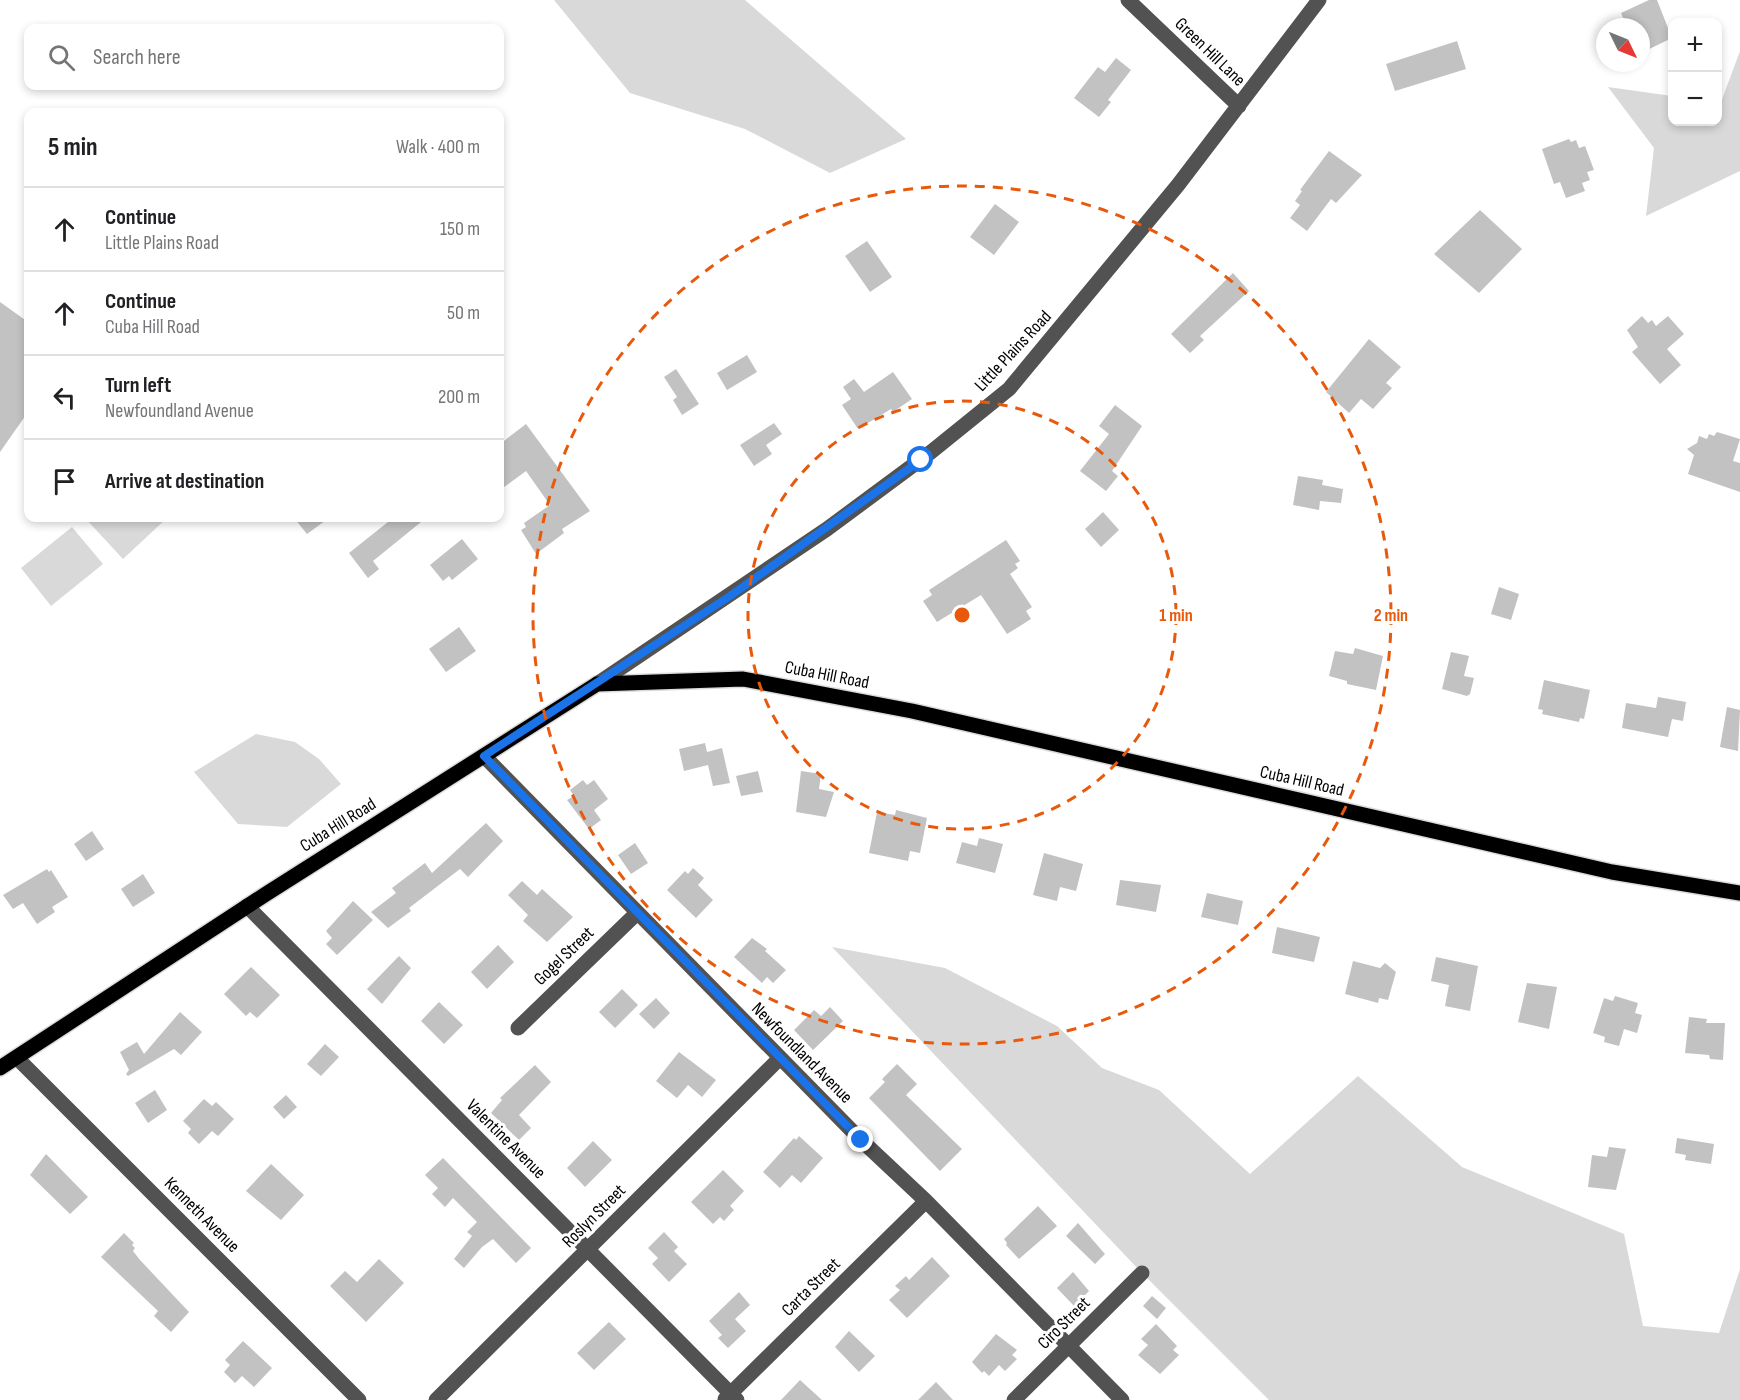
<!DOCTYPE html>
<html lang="en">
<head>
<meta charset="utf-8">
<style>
  body { margin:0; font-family:"Sofia Sans Condensed",sans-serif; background:#f6f6f6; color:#202124 }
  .controls { position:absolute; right:18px; top:18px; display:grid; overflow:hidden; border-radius:12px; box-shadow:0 3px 9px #0003 }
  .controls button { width:54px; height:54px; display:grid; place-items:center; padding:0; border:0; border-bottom:2px solid #e0e0e0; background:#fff; color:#202124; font:30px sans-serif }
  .compass { position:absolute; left:1596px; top:18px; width:54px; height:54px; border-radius:50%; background:#fff; box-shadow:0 3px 9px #0003; rotate:133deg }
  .stop { position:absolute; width:18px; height:18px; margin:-14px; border:4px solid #1a73e8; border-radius:50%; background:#fff }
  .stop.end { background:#1a73e8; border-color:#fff; box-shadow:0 2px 6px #0008 }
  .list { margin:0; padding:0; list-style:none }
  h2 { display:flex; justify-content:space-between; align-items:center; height:78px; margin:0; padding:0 24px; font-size:26px }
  h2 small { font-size:20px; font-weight:400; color:#757577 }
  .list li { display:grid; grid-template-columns:39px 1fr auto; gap:18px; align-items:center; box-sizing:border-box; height:84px; padding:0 24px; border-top:2px solid #e0e0e0 }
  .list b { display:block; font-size:22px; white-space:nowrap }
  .list p { margin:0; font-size:20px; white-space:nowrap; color:#757577 }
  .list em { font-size:20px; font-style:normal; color:#757577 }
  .icon { flex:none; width:33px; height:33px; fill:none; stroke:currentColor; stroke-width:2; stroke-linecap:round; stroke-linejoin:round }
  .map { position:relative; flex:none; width:1740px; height:1400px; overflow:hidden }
  .search { position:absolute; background:#fff; box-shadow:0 3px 9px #0003; left:24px; top:24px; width:480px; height:66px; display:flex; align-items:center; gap:15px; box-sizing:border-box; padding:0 21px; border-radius:12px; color:#757577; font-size:22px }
  .panel { position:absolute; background:#fff; box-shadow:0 3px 9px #0003; left:24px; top:108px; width:480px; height:414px; border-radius:12px }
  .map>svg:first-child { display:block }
  .green { fill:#d9d9d9 }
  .building { fill:#c2c2c2 }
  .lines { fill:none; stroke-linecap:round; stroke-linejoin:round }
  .major-casing { stroke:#dbdbdb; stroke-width:18 }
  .minor { stroke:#525252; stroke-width:15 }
  .major { stroke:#000; stroke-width:15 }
  .route { stroke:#1a73e8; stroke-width:8 }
  .ring { fill:none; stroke:#e8590c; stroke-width:3; stroke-dasharray:10 8 }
  .labels { text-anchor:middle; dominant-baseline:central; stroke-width:6; stroke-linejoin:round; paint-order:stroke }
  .street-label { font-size:18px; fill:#000; stroke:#fff }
  .centre { fill:#e8590c; stroke:#fff; stroke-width:3 }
  .ring-label { font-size:18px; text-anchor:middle; font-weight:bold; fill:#e8590c; stroke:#fff; stroke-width:6; stroke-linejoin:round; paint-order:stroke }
</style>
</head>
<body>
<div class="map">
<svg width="1740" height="1400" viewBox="0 0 1740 1400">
  <rect width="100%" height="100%" fill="#fff"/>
  <path class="green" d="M554 0H745L906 139 830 173 745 129 630 93Z
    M1740 51V171L1646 216 1654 148 1608 87 1672 96V122H1718V102H1721Z
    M85 518H167L123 559Z
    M72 527 103 564 51 606 21 568Z
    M256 734 295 742 319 759 341 784 287 827 238 824 194 772Z
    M832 947 945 968 1057 1026 1102 1068 1159 1090 1250 1174 1358 1076 1462 1167 1624 1234 1643 1326 1719 1333 1740 1269V1400H1269L1142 1273Z"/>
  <path class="building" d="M1649 0H1657L1672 38 1641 53V27H1627L1621 13Z
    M1457 41 1466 69 1395 91 1386 64Z
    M1116 58 1131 70 1108 100 1111 102 1099 117 1074 98 1098 67 1105 72Z
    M1569 139 1571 142 1576 140 1579 148 1585 146 1594 170 1587 172 1590 180 1582 183 1585 191 1566 198 1560 182 1554 184 1542 149Z
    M1329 151 1362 175 1336 203 1331 199 1307 231 1290 218 1300 205 1295 201 1302 191 1300 190Z
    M995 204 1019 222 994 255 970 237Z
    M1480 210 1522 249 1479 293 1434 254Z
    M867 241 892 277 870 292 845 256Z
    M1233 273 1249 291 1200 336 1204 340 1190 353 1171 334Z
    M0 302 28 322V412L0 452Z
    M1642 316 1648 323 1652 320 1656 326 1668 316 1684 334 1667 349 1681 365 1660 384 1632 352 1638 347 1627 330Z
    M1369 339 1401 367 1386 383 1392 388 1373 409 1361 399 1349 413 1326 392Z
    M747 355 757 372 727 390 717 373Z
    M676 369 699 404 682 415 673 400 677 397 664 377Z
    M893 372 912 399 893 412 891 409 858 429 842 405 851 399 843 387 854 379 864 392Z
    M1115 405 1142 426 1112 471 1118 476 1106 491 1080 471 1109 434 1099 426Z
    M774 423 782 434 766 445 772 454 754 466 740 445Z
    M526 424 590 511 562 529 564 533 536 554 521 530 526 527 524 523 550 505 526 471 500 490V444Z
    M1717 432 1740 439 1733 461 1740 463V492L1688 474 1694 455 1687 449 1697 443 1699 436 1707 439 1709 434 1714 436Z
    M1298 476 1323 480 1322 485 1343 489 1341 503 1320 501 1319 510 1293 505Z
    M1103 512 1119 530 1101 547 1085 529Z
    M294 518H329L307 534Z
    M393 518H426L373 561 379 569 368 578 349 553Z
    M462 539 478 559 452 580 449 576 443 581 430 565Z
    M1006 540 1020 561 1015 564 1018 568 1010 574 1032 607 1026 611 1031 619 1007 634 981 595 937 622 923 601 932 595 929 590Z
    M1499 587 1519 594 1511 620 1491 614Z
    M459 627 476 651 446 672 429 649Z
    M1355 648 1383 656 1376 690 1347 684V681L1329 676 1335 651 1353 654Z
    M1451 652 1469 656 1464 676 1474 678 1470 694 1467 696 1442 689Z
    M1544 680 1590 690 1584 719 1580 718 1579 722 1542 714 1543 710 1538 709Z
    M1658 697 1686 702 1683 721 1672 719 1668 737 1622 728 1626 703 1656 708Z
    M1727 707 1740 710 1738 751 1720 747Z
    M705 743 707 752 722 748 730 783 713 786 708 765 684 771 679 749Z
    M758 771 763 792 741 796 736 776Z
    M801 771 821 774 819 789 834 792 826 817 796 812Z
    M583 780 587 785 594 780 608 799 594 810 601 820 589 829 567 800 574 796 570 790Z
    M896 810 927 818 920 853 910 851 908 861 869 853 877 812 895 815Z
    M486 823 503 841 468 877 460 869 409 908 411 911 388 928 371 912 396 893 392 888 425 863 432 873Z
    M92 831 104 849 86 861 74 844Z
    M979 838 1003 844 995 873 956 863 962 842 977 846Z
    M635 843 648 863 631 874 618 855Z
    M1044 853 1083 864 1076 891 1060 887 1057 901 1033 895Z
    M693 868 704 878 698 885 713 900 696 918 667 890 685 871 688 874Z
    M47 869 49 872 51 870 68 897 52 907 55 912 37 924 23 903 13 909 3 895Z
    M143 874 155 893 133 907 121 889Z
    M1120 880 1161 885 1156 912 1116 905Z
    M522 881 537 895 542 889 573 917 547 942 523 921 528 915 508 895Z
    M1207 893 1243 901 1238 925 1201 917Z
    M353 901 373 920 337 955 326 944 332 938 326 931Z
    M1277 927 1320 937 1314 962 1272 953Z
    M752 938 767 949 765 951 786 970 773 983 767 977 762 983 734 957Z
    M498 945 514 962 487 989 471 972Z
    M399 956 411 968 382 1004 367 989Z
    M1436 957 1478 966 1470 1011 1445 1006 1449 985 1431 981Z
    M1353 961 1380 968 1385 963 1396 972 1388 1000 1379 998 1378 1003 1345 994Z
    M251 967 280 995 257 1018 250 1012 246 1016 224 994Z
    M1527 983 1557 987 1549 1029 1518 1022Z
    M622 989 638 1005 615 1028 599 1012Z
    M1615 996 1638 1003 1635 1013 1642 1015 1637 1033 1624 1029 1619 1046 1604 1042 1605 1037 1593 1033 1604 998 1613 1001Z
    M656 998 670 1013 654 1029 639 1014Z
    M439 1002 463 1025 444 1044 421 1021Z
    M830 1007 843 1021 813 1050 794 1030 814 1010 821 1016Z
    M180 1012 202 1032 181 1055 174 1049 128 1076 126 1074 129 1070 120 1052 137 1042 144 1054Z
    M1689 1017 1707 1019 1706 1023H1725L1723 1060 1710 1059 1709 1055 1685 1053Z
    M325 1044 339 1057 321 1076 307 1064Z
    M679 1052 716 1080 702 1097 688 1085 677 1098 656 1081Z
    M897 1064 917 1084 906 1095 962 1149 940 1171 869 1098 885 1082 882 1079Z
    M535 1065 551 1082 519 1115 531 1128 519 1140 491 1113 502 1100 500 1098Z
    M155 1090 167 1110 148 1123 135 1103Z
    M286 1095 297 1107 284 1119 273 1107Z
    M204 1099 212 1106 216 1102 234 1119 218 1136 212 1131 199 1144 188 1133 191 1129 183 1121Z
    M799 1136 823 1158 801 1183 792 1175 780 1188 763 1172 794 1138 796 1140Z
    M1677 1138 1714 1144 1711 1164 1685 1160 1686 1155 1675 1153Z
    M593 1141 612 1160 585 1187 567 1168Z
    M1609 1147 1626 1149 1616 1190 1588 1187 1592 1155 1607 1157Z
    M46 1154 88 1197 70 1214 30 1175Z
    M443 1158 531 1248 516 1263 493 1239 482 1247 464 1268 454 1259 472 1236 467 1232 477 1222 453 1198 445 1207 432 1194 438 1188 425 1175Z
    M271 1164 304 1195 281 1220 246 1191Z
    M723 1170 744 1191 730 1206 734 1210 724 1221 720 1217 713 1224 691 1202Z
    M1038 1206 1057 1226 1019 1259 1006 1245 1007 1243 1004 1239Z
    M1078 1223 1105 1254 1095 1264 1066 1236Z
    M664 1232 678 1247 674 1251 687 1264 669 1282 652 1264 658 1258 648 1248Z
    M124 1233 134 1243 132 1245 135 1248 133 1251 140 1260 189 1312 171 1332 154 1316 158 1311 101 1257Z
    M932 1257 950 1276 907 1318 889 1300 900 1290 895 1286 906 1276 909 1280Z
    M379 1259 404 1283 366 1322 330 1286 345 1271 357 1282Z
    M1073 1272 1089 1291 1074 1306 1057 1288Z
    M739 1292 750 1305 735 1319 746 1331 728 1348 718 1338 722 1335 709 1321Z
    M1152 1296 1166 1308 1157 1319 1143 1306Z
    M609 1322 626 1339 594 1370 577 1353Z
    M1156 1324 1177 1346 1173 1350 1179 1355 1160 1374 1138 1355 1148 1345 1141 1339Z
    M849 1331 875 1356 859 1372 835 1347Z
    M996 1334 1017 1350 1012 1355 1017 1359 1005 1371 999 1365 989 1376 984 1371 982 1373 972 1362Z
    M243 1341 272 1368 254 1387 242 1376 235 1383 224 1372 230 1365 225 1360Z
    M800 1380 822 1400H781Z
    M936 1382 953 1400H918Z"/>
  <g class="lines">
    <g class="major-casing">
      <path id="major" d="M0 1068 266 894 597 684 743 679 912 711 1612 872 1740 893"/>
    </g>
    <path class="minor" d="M1128 0 1239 106
      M597 684 827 529 931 452 1009 389 1178 185 1319 0
      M484 756 861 1140 926 1201 1122 1400
      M247 906 737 1400
      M518 1028 637 913
      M18 1059 359 1400
      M725 1399 926 1201
      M436 1400 780 1058
      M1014 1400 1142 1273"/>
    <use href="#major" class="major"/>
  </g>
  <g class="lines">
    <path class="route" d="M861 1140 484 756 730 596 921 460"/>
  </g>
  <g class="ring">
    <circle cx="962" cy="615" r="214"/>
    <circle cx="962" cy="615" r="429"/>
  </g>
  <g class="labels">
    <g class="street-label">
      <text transform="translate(1210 52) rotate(44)">Green Hill Lane</text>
      <text transform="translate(1013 351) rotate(-47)">Little Plains Road</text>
      <text transform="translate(827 675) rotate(11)">Cuba Hill Road</text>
      <text transform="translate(1302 781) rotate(13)">Cuba Hill Road</text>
      <text transform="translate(338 825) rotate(-32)">Cuba Hill Road</text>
      <text transform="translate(564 956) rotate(-44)">Gogel Street</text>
      <text transform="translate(802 1053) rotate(45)">Newfoundland Avenue</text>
      <text transform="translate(506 1139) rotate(45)">Valentine Avenue</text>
      <text transform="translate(202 1215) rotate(45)">Kenneth Avenue</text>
      <text transform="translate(594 1216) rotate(-45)">Roslyn Street</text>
      <text transform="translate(811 1287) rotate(-45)">Carta Street</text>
      <text transform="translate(1064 1323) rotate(-45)">Ciro Street</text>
    </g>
  </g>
  <circle cx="962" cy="615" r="9" class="centre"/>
  <g class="ring-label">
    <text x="1176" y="621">1 min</text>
    <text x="1391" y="621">2 min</text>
  </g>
</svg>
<div class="controls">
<button>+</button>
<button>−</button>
</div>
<svg class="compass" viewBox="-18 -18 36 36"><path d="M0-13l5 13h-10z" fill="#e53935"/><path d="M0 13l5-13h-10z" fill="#757577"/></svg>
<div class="stop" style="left:921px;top:460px"></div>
<div class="stop end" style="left:861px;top:1140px"></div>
<div class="search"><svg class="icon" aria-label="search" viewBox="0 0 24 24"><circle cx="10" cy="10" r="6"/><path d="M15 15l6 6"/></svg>Search here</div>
<section class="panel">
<h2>5 min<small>Walk · 400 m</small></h2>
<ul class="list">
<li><svg class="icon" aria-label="ahead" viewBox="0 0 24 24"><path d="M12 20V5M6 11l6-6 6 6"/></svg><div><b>Continue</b><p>Little Plains Road</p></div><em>150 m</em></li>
<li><svg class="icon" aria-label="ahead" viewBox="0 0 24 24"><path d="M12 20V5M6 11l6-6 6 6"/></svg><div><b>Continue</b><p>Cuba Hill Road</p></div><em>50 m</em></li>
<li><svg class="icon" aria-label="left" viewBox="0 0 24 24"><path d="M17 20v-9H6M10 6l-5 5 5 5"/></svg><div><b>Turn left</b><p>Newfoundland Avenue</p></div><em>200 m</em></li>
<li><svg class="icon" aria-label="arrive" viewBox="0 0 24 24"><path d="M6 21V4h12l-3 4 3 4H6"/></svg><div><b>Arrive at destination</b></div></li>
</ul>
</section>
</div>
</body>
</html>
